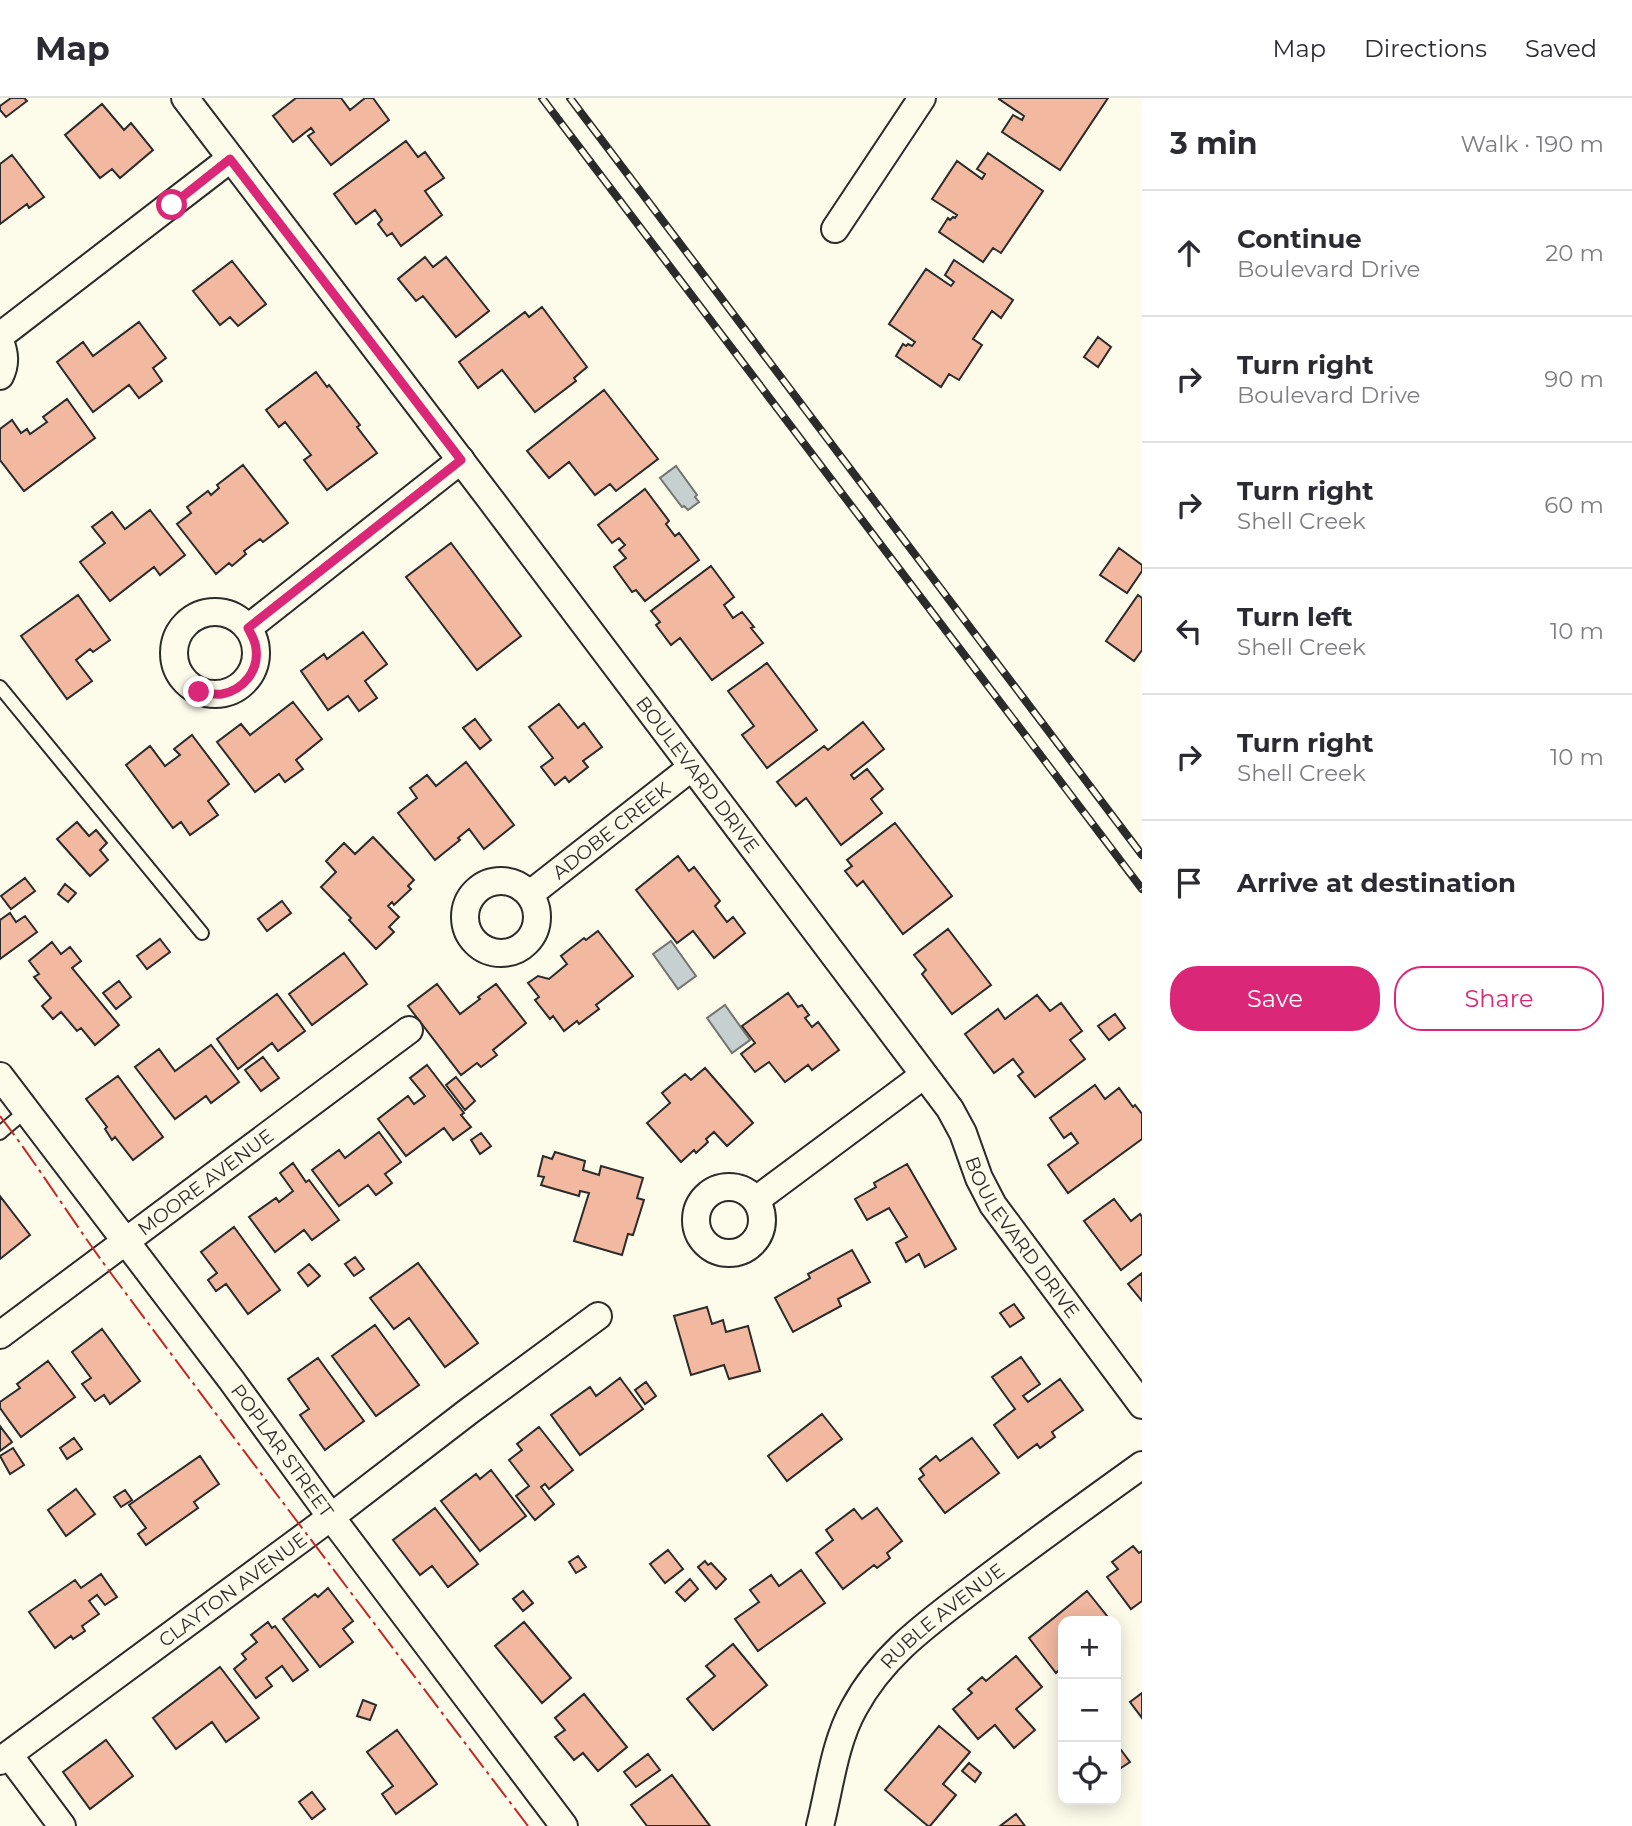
<!DOCTYPE html>
<html lang="en">
<head>
<meta charset="utf-8">
<style>
  body { margin:0; font-family:Montserrat,sans-serif; background:#f7f7f7; color:#2b2b33 }
  .controls { position:absolute; right:21px; bottom:21px; display:grid; overflow:hidden; border-radius:14px; box-shadow:0 4px 18px #0003 }
  .controls button { width:63px; height:63px; display:grid; place-items:center; padding:0; border:0; border-bottom:2px solid #e1e1e2; background:#fff; color:#2b2b33; font:35px sans-serif }
  .stop { position:absolute; width:21px; height:21px; margin:-16px; border:5px solid #db2777; border-radius:50%; background:#fff }
  .stop.end { background:#db2777; border-color:#fff; box-shadow:0 2px 7px #0008 }
  .list { margin:0; padding:0; list-style:none }
  h2 { display:flex; justify-content:space-between; align-items:center; height:91px; margin:0; padding:0 28px; font-size:30px }
  h2 small { font-size:23px; font-weight:400; color:#7c7c81 }
  .list li { display:grid; grid-template-columns:46px 1fr auto; gap:21px; align-items:center; box-sizing:border-box; height:126px; padding:0 28px; border-top:2px solid #e1e1e2 }
  .list b { display:block; font-size:26px; white-space:nowrap }
  .list p { margin:0; font-size:23px; white-space:nowrap; color:#7c7c81 }
  .list em { font-size:23px; font-style:normal; color:#7c7c81 }
  .actions { display:flex; gap:14px; padding:21px 28px }
  .actions a { flex:1; padding:16px 0; border:2px solid #db2777; border-radius:28px; text-align:center; font-size:24px; color:#db2777 }
  .actions .main { background:#db2777; color:#fff }
  .icon { flex:none; width:38px; height:38px; fill:none; stroke:currentColor; stroke-width:2; stroke-linecap:round; stroke-linejoin:round }
  .map { position:relative; flex:none; width:1142px; height:1728px; overflow:hidden }
  header { display:flex; align-items:center; gap:42px; box-sizing:border-box; height:98px; padding:0 35px; background:#fff; border-bottom:2px solid #e1e1e2 }
  header strong { font-size:33px }
  nav { display:flex; gap:38px; margin-inline-start:auto; font-size:24px }
  main { display:flex }
  aside { flex:1; background:#fff }
  .map>svg:first-child { display:block }
  .water { fill:#c7d0d0; stroke:#74746e; stroke-width:2 }
  .building { fill:#f2b8a0; stroke:#2b2b2b; stroke-width:2 }
  .lines { fill:none; stroke-linecap:round; stroke-linejoin:round }
  .service-casing { stroke:#2b2b2b; stroke-width:16 }
  .minor-casing { stroke:#2b2b2b; stroke-width:30 }
  .service { stroke:#fdfbea; stroke-width:12 }
  .minor { stroke:#fdfbea; stroke-width:26 }
  .rail-casing { stroke:#2b2b2b; stroke-width:8 }
  .rail { stroke:#fdfbea; stroke-width:5; stroke-dasharray:16; stroke-linecap:butt }
  .power { stroke:#c62828; stroke-width:2; stroke-dasharray:24 5 3.5 5; stroke-linecap:butt }
  .route { stroke:#db2777; stroke-width:9 }
  .labels { text-anchor:middle; dominant-baseline:central; stroke-width:5; stroke-linejoin:round; paint-order:stroke }
  .street-label { font-size:19px; fill:#2b2b2b; stroke:#fdfbea }
</style>
</head>
<body>
<header>
<strong>Map</strong>
<nav><a>Map</a><a>Directions</a><a>Saved</a></nav>
</header>
<main>
<div class="map">
<svg width="1142" height="1728" viewBox="0 0 1142 1728">
  <rect width="100%" height="100%" fill="#fdfbea"/>
  <path class="water" d="M676 368 697 397 695 399 699 404 688 412 684 408 682 409 660 380Z
    M671 843 696 878 678 891 653 856Z
    M725 907 750 942 732 955 707 920Z"/>
  <path class="building" d="M11 0H24L27 3 6 19 0 12V8Z
    M296 0H341L350 12 365 0H373L389 22 331 67 308 38 314 34 311 30 293 44 273 18Z
    M1000 0H1108L1060 72 1002 34 1013 17 1022 22 1024 18 999 1Z
    M102 6 124 32 131 25 153 52 120 80 112 71 100 80 65 37Z
    M406 43 418 59 425 54 444 80 425 93 442 117 401 148 392 135 387 138 378 126 382 122 375 112 356 126 334 96Z
    M988 55 1043 93 1001 155 993 150 983 164 939 134 948 120 950 122 953 119 955 120 957 117 932 101 957 63 982 81 985 76 977 71Z
    M12 57 44 99 29 110 27 106 0 126V66Z
    M425 159 433 169 446 159 489 213 456 239 423 198 416 203 398 181Z
    M954 162 1013 202 1001 220 992 213 973 241 982 247 959 282 949 276 941 289 896 258 903 246 906 248 908 246 912 248 915 244 889 226 926 171 951 188 954 184 945 177Z
    M232 163 266 206 238 228 230 219 220 227 193 193Z
    M542 209 587 269 574 280 576 283 535 314 502 272 478 290 459 264 525 214 529 219Z
    M139 224 166 260 153 270 162 283 139 300 129 287 93 314 57 264 83 244 93 258Z
    M1098 239 1111 249 1098 269 1084 259Z
    M316 274 327 289 329 287 360 327 357 329 377 355 327 392 304 362 311 357 285 324 279 329 266 312Z
    M604 292 658 361 616 393 610 386 595 397 569 364 549 380 527 353Z
    M67 301 95 340 24 393 0 362V331L12 322 21 335 27 331 30 336 47 324 43 319Z
    M243 367 288 425 263 444 260 441 244 453 246 456 232 468 229 465 216 476 177 426 191 415 187 409 208 393 211 397 219 390 217 387Z
    M645 391 669 423 666 426 675 438 679 435 699 462 645 503 636 492 632 494 614 469 626 460 619 452 625 447 619 440 612 445 598 427Z
    M150 412 185 457 160 477 154 469 110 503 80 464 105 445 92 429 112 414 125 431Z
    M451 445 521 538 477 572 406 479Z
    M1119 450 1142 467V473L1127 495 1100 477Z
    M711 468 734 499 724 507 733 520 742 514 754 529 751 530 763 545 712 582 680 540 671 547 656 527 660 524 651 513Z
    M78 497 110 542 93 554 90 551 76 562 92 583 67 601 21 538Z
    M1138 497 1142 500V552L1134 563 1106 543Z
    M363 534 387 566 365 583 377 600 359 613 348 598 328 612 301 573 324 556 327 561Z
    M767 565 817 632 767 670 742 637 754 628 728 593Z
    M293 604 322 641 296 662 303 671 285 684 279 676 255 694 217 644 241 626 250 637Z
    M559 606 578 630 584 625 602 649 583 663 588 669 569 684 565 679 555 687 541 669 553 660 529 629Z
    M475 621 491 642 480 651 463 630Z
    M863 624 884 651 851 677 854 681 867 671 883 691 871 701 882 715 841 747 806 700 796 708 777 684 824 648 828 652Z
    M192 637 229 686 208 703 218 717 190 737 181 724 173 730 126 667 150 648 165 668 180 657 174 651Z
    M466 664 514 727 484 751 469 731 458 740 460 742 435 762 398 715 417 700 410 690 427 677 436 688Z
    M77 724 89 738 96 732 107 745 100 752 108 762 90 778 57 741Z
    M895 725 952 798 903 836 863 783 857 788 845 773 852 768 847 762Z
    M373 739 414 782 408 788 411 791 394 807 392 804 388 808 399 819 389 829 394 834 376 851 349 822 351 820 321 789 336 774 326 763 344 745 355 756Z
    M678 758 689 773 694 769 720 803 715 808 727 824 733 819 745 835 714 860 693 833 677 845 636 792Z
    M25 780 35 793 11 811 1 798Z
    M65 786 76 795 68 804 58 796Z
    M282 803 291 815 267 833 258 821Z
    M10 815 16 824 25 818 37 834 0 861V822Z
    M948 831 991 887 952 916 922 876 926 872 914 857Z
    M598 833 633 878 596 907 599 911 579 926 577 923 564 933 553 918 550 921 535 902 539 899 528 885 538 878 549 881 567 866 561 858 584 840 586 842Z
    M160 841 170 854 147 871 137 858Z
    M52 844 61 856 70 849 81 863 72 870 119 927 95 947 81 930 77 933 61 914 53 921 42 908 51 900 34 879 39 876 29 863Z
    M344 855 367 886 312 927 289 896Z
    M119 883 131 899 116 911 103 895Z
    M437 886 460 916 480 901 478 899 496 886 526 925 493 952 497 957 481 969 477 965 461 977 408 908Z
    M788 895 798 909 802 907 809 917 805 920 812 929 818 924 839 952 812 972 808 967 785 984 769 964 755 974 741 956 755 945 742 928Z
    M277 896 305 933 278 953 272 945 238 971 217 941Z
    M1037 897 1050 913 1061 905 1082 933 1070 942 1085 961 1035 999 1018 978 1023 974 1013 961 994 975 965 936 998 911 1005 921Z
    M1115 916 1125 930 1109 942 1098 928Z
    M211 947 239 984 211 1005 206 998 175 1021 135 969 159 951 175 973Z
    M263 959 279 980 261 993 245 972Z
    M427 967 464 1015 461 1017 471 1029 453 1042 444 1030 406 1058 378 1021 408 998 414 1006 425 998 410 980Z
    M705 970 753 1025 727 1048 714 1034 706 1041 708 1044 696 1055 694 1052 681 1064 647 1025 670 1005 662 995 685 976 691 982Z
    M118 978 163 1039 133 1062 115 1039 112 1042 105 1031 107 1029 86 1001Z
    M456 979 475 1003 465 1012 446 987Z
    M1095 987 1105 1001 1119 990 1133 1009 1135 1007 1142 1016V1041L1068 1095 1048 1067 1078 1045 1071 1035 1064 1040 1050 1020Z
    M379 1034 401 1064 385 1076 392 1085 376 1097 368 1087 339 1108 312 1072 339 1052 345 1060Z
    M481 1035 491 1048 480 1056 471 1042Z
    M555 1054 585 1063 583 1072 599 1077 601 1068 643 1080 637 1100 644 1102 633 1137 628 1136 622 1157 574 1143 589 1095 580 1093 579 1098 541 1087 544 1079 538 1078 543 1058 552 1061Z
    M293 1065 306 1084 309 1082 339 1122 312 1142 304 1132 275 1154 249 1119 276 1100 279 1104 293 1093 280 1075Z
    M907 1066 956 1151 925 1169 919 1156 906 1164 896 1145 907 1139 889 1110 867 1122 855 1101 876 1089 874 1085Z
    M0 1098 30 1137 0 1161Z
    M1114 1101 1131 1123 1140 1116 1142 1119V1156L1121 1172 1084 1123Z
    M234 1129 280 1192 248 1216 226 1186 216 1193 208 1182 217 1175 201 1154Z
    M852 1152 870 1184 838 1201 841 1208 793 1234 775 1200 810 1180 808 1176Z
    M355 1159 364 1171 354 1178 345 1166Z
    M418 1165 478 1245 445 1269 409 1220 394 1231 370 1200Z
    M309 1166 320 1178 308 1188 298 1175Z
    M1142 1175V1203L1128 1186Z
    M1014 1206 1024 1220 1010 1229 1000 1215Z
    M707 1209 712 1226 723 1222 726 1234 748 1228 760 1273 729 1281 724 1267 691 1277 674 1218Z
    M375 1227 419 1287 376 1318 332 1258Z
    M102 1231 140 1283 110 1306 104 1297 95 1303 82 1286 91 1280 72 1254Z
    M1021 1259 1040 1286 1023 1298 1028 1304 1060 1281 1083 1312 1052 1334 1055 1339 1040 1350 1037 1346 1018 1360 994 1327 1015 1311 992 1279Z
    M318 1260 364 1323 325 1352 300 1317 309 1311 288 1281Z
    M48 1263 75 1299 21 1339 0 1310V1304L20 1290 17 1286Z
    M620 1280 643 1311 580 1357 551 1317 590 1289 596 1298Z
    M646 1284 656 1298 645 1306 635 1292Z
    M822 1316 842 1341 787 1383 768 1358Z
    M0 1328 12 1344 0 1353Z
    M539 1329 573 1372 549 1391 545 1386 541 1389 554 1406 535 1422 516 1398 529 1388 509 1362 522 1352 517 1346Z
    M74 1340 82 1351 67 1361 60 1350Z
    M972 1340 999 1375 945 1415 919 1381 924 1377 920 1371 936 1358 940 1363Z
    M13 1350 24 1367 10 1376 0 1358Z
    M200 1358 219 1386 194 1404 198 1410 146 1447 138 1436 146 1430 129 1407Z
    M491 1372 526 1418 480 1453 441 1403 476 1376 480 1381Z
    M76 1391 95 1416 66 1438 48 1412Z
    M125 1392 132 1402 121 1409 114 1399Z
    M435 1410 478 1466 448 1489 432 1468 420 1477 393 1442Z
    M877 1410 902 1443 887 1455 890 1460 877 1470 874 1467 843 1491 816 1455 833 1442 826 1432 854 1411 862 1421Z
    M1133 1448 1139 1455 1142 1453V1503L1131 1511 1107 1479 1118 1471 1112 1464Z
    M668 1452 683 1471 665 1485 650 1466Z
    M578 1458 586 1469 576 1475 569 1464Z
    M705 1463 708 1467 711 1465 726 1481 716 1491 698 1469Z
    M801 1472 825 1505 758 1553 735 1521 759 1504 750 1492 771 1477 779 1488Z
    M101 1476 117 1499 105 1507 97 1497 89 1503 99 1516 82 1528 85 1533 73 1541 71 1538 55 1550 29 1514 75 1482 81 1490Z
    M690 1481 698 1491 685 1503 676 1494Z
    M328 1490 353 1523 343 1531 353 1544 320 1569 283 1521 315 1496 318 1499Z
    M523 1493 533 1505 523 1513 513 1501Z
    M1087 1493 1111 1523H1063V1577L1059 1572 1056 1575 1029 1540Z
    M268 1524 272 1530 275 1528 308 1572 293 1583 282 1568 266 1580 272 1588 256 1600 234 1571 246 1561 242 1556 257 1544 251 1537Z
    M524 1524 571 1580 542 1605 495 1548Z
    M733 1546 767 1587 713 1632 687 1601 715 1578 706 1568Z
    M1016 1558 1042 1589 1016 1611 1035 1632 1014 1650 995 1627 978 1641 953 1611 972 1595 968 1591 982 1579 986 1583Z
    M220 1569 259 1620 226 1644 212 1624 176 1651 153 1620Z
    M1142 1595V1620L1130 1604Z
    M584 1596 627 1649 598 1673 583 1655 574 1662 555 1639 565 1632 555 1620Z
    M363 1602 376 1607 370 1622 357 1618Z
    M939 1628 970 1654 943 1686 956 1697 930 1728H928L885 1692Z
    M397 1632 437 1686 396 1716 382 1696 393 1688 367 1654Z
    M106 1642 133 1678 90 1711 63 1674Z
    M1121 1652 1130 1664 1121 1670 1116 1663V1655Z
    M648 1656 660 1672 636 1689 624 1674Z
    M969 1665 981 1675 975 1684 962 1673Z
    M672 1677 710 1728H647L631 1707Z
    M312 1694 325 1711 312 1721 299 1704Z
    M1016 1716 1025 1728H1000Z"/>
  <g class="lines">
    <g class="service-casing">
      <path id="service" d="M0 589 202 835
        M0 1035 27 1012"/>
    </g>
    <g class="minor-casing">
      <g id="minor">
        <path id="s1" d="M185 0 491 402 950 1011 963 1035 979 1080 993 1107 1142 1307"/>
        <path d="M835 131 922 0"/>
        <path d="M0 238 230 61"/>
        <path d="M0 243C5 256 6 266 0 278"/>
        <circle cx="215" cy="555" r="41"/>
        <path d="M248 530 461 362"/>
        <circle cx="501" cy="819" r="36"/>
        <path id="s2" d="M530 796 692 669"/>
        <path id="s3" d="M0 978 232 1283 331 1419 564 1728"/>
        <circle cx="729" cy="1122" r="33"/>
        <path d="M756 1102 924 977"/>
        <path id="s4" d="M0 1237 409 932"/>
        <path d="M9 1657 62 1728"/>
        <path id="s5" d="M0 1663 331 1419 469 1313 598 1218"/>
        <path id="s6" d="M820 1728C830 1689 834 1646 854 1610 884 1554 933 1522 982 1484 1035 1444 1089 1405 1142 1367"/>
      </g>
    </g>
    <use href="#service" class="service"/>
    <use href="#minor" class="minor"/>
    <g class="rail-casing">
      <path id="rail" d="M542 0 1142 791
        M570 0 1142 757"/>
    </g>
    <use href="#rail" class="rail"/>
    <path class="power" d="M0 1018C40 1070 74 1126 113 1178 250 1362 389 1545 528 1728"/>
  </g>
  <g class="lines">
    <path class="route" d="M172 107 230 61 461 362 248 530C251 536 256 544 256 551 259 573 243 592 222 596 215 597 207 595 199 594"/>
  </g>
  <g class="labels">
    <g class="street-label">
      <text stroke="none"><textPath href="#s1" startOffset="849">BOULEVARD DRIVE</textPath></text>
      <text stroke="none"><textPath href="#s2" startOffset="103">ADOBE CREEK</textPath></text>
      <text stroke="none"><textPath href="#s4" startOffset="256">MOORE AVENUE</textPath></text>
      <text stroke="none"><textPath href="#s1" startOffset="1416">BOULEVARD DRIVE</textPath></text>
      <text stroke="none"><textPath href="#s3" startOffset="469">POPLAR STREET</textPath></text>
      <text stroke="none"><textPath href="#s5" startOffset="289">CLAYTON AVENUE</textPath></text>
      <text stroke="none"><textPath href="#s6" startOffset="252">RUBLE AVENUE</textPath></text>
    </g>
  </g>
</svg>
<div class="controls">
<button>+</button>
<button>−</button>
<button><svg class="icon" aria-label="locate" viewBox="0 0 24 24"><circle cx="12" cy="12" r="6"/><path d="M12 2v4M12 18v4M2 12h4M18 12h4"/></svg></button>
</div>
<div class="stop" style="left:172px;top:107px"></div>
<div class="stop end" style="left:199px;top:594px"></div>
</div>
<aside>
<h2>3 min<small>Walk · 190 m</small></h2>
<ul class="list">
<li><svg class="icon" aria-label="ahead" viewBox="0 0 24 24"><path d="M12 20V5M6 11l6-6 6 6"/></svg><div><b>Continue</b><p>Boulevard Drive</p></div><em>20 m</em></li>
<li><svg class="icon" aria-label="right" viewBox="0 0 24 24"><path d="M7 20v-9h11M14 6l5 5-5 5"/></svg><div><b>Turn right</b><p>Boulevard Drive</p></div><em>90 m</em></li>
<li><svg class="icon" aria-label="right" viewBox="0 0 24 24"><path d="M7 20v-9h11M14 6l5 5-5 5"/></svg><div><b>Turn right</b><p>Shell Creek</p></div><em>60 m</em></li>
<li><svg class="icon" aria-label="left" viewBox="0 0 24 24"><path d="M17 20v-9H6M10 6l-5 5 5 5"/></svg><div><b>Turn left</b><p>Shell Creek</p></div><em>10 m</em></li>
<li><svg class="icon" aria-label="right" viewBox="0 0 24 24"><path d="M7 20v-9h11M14 6l5 5-5 5"/></svg><div><b>Turn right</b><p>Shell Creek</p></div><em>10 m</em></li>
<li><svg class="icon" aria-label="arrive" viewBox="0 0 24 24"><path d="M6 21V4h12l-3 4 3 4H6"/></svg><div><b>Arrive at destination</b></div></li>
</ul>
<div class="actions"><a class="main">Save</a><a>Share</a></div>
</aside>
</main>
</body>
</html>
